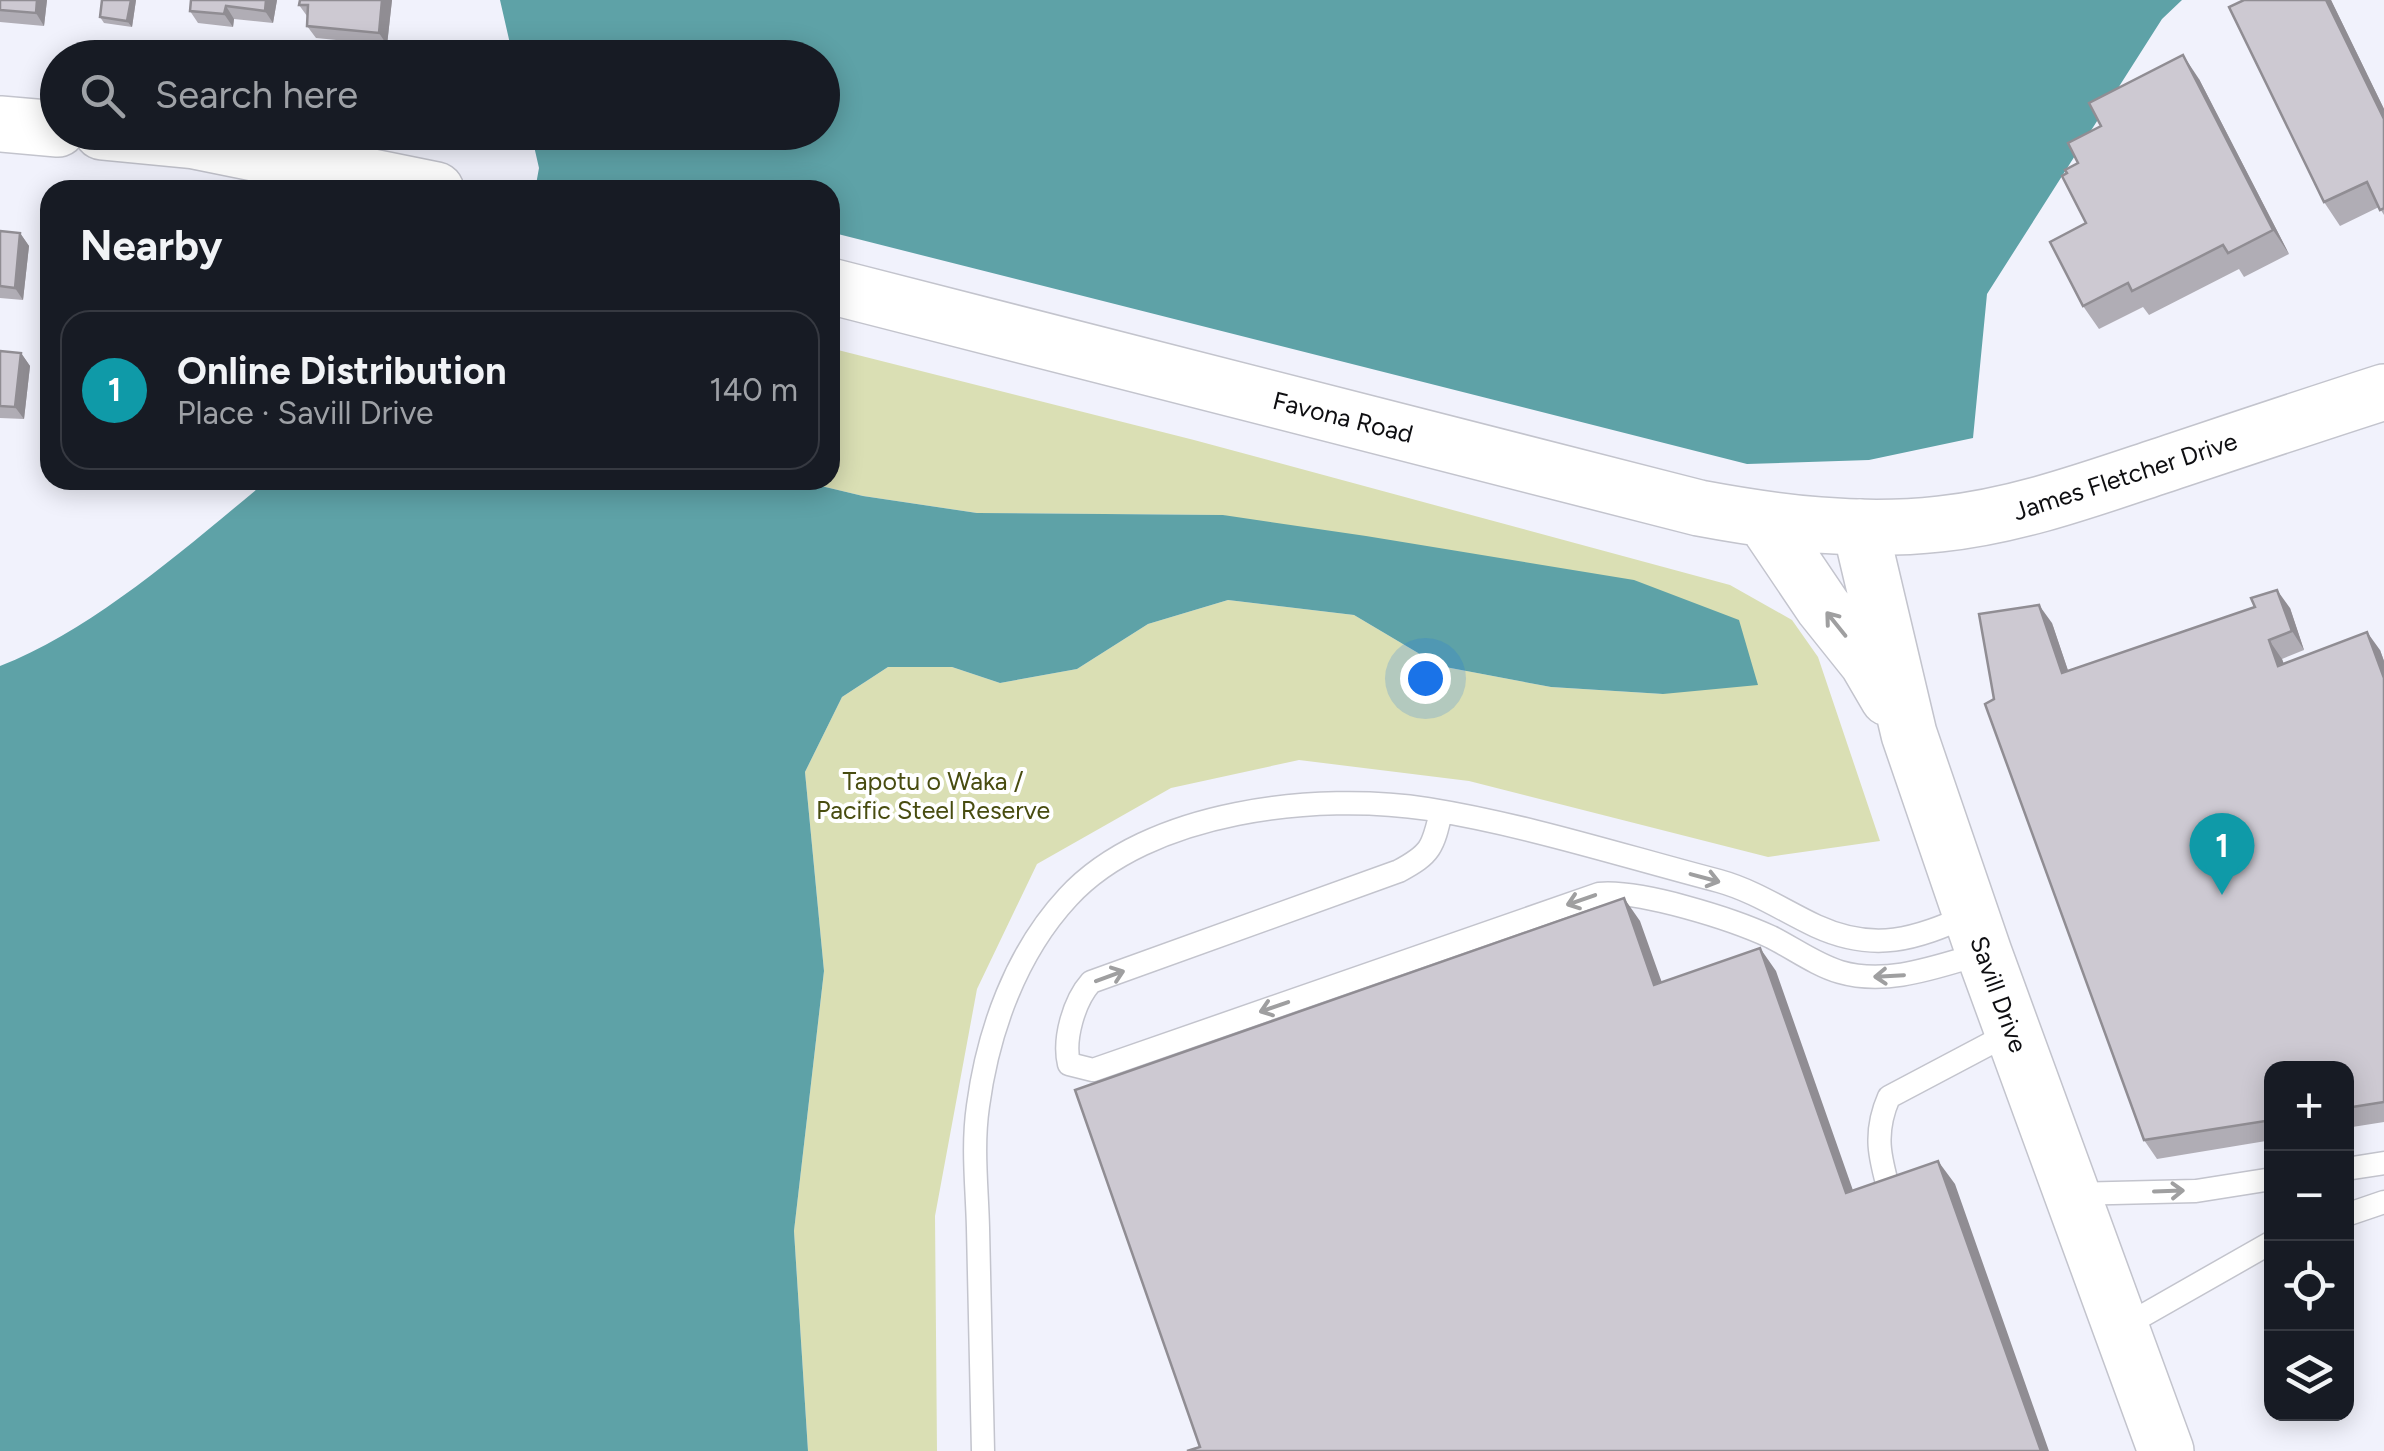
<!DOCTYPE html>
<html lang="en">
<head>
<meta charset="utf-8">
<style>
  body { margin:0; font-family:Figtree,sans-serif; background:#20242c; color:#f1f3f6 }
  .controls { position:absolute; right:30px; bottom:30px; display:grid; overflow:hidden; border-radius:20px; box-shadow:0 5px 25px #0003 }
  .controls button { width:90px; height:90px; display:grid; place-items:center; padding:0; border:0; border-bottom:2px solid #363941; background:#171b24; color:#f1f3f6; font:50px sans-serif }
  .you { position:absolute; left:1425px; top:678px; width:35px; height:35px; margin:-25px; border:8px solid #fff; border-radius:50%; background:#1a73e8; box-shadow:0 0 0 15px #1a73e833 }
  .badge { display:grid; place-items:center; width:65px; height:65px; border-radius:50%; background:#db2777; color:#fff; font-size:32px; font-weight:700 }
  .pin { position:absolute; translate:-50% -82px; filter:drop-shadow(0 2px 5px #0008) }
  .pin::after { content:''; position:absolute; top:52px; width:35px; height:30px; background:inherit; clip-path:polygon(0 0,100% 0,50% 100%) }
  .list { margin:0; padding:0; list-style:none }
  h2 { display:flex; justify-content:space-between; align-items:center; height:130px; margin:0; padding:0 40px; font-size:42px }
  h2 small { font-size:32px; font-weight:400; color:#9ea1a6 }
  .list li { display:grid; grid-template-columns:65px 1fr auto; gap:30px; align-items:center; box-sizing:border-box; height:160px; margin:0 20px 20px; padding:0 20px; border:2px solid #363941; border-radius:30px }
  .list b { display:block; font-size:38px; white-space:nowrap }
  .list p { margin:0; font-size:32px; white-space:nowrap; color:#9ea1a6 }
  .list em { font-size:32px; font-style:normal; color:#9ea1a6 }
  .icon { flex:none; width:55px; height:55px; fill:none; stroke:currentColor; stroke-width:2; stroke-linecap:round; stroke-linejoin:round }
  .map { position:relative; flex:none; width:2384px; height:1451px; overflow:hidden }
  .search { position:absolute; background:#171b24; box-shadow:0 5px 25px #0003; left:40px; top:40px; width:800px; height:110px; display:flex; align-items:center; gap:25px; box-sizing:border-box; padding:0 35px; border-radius:55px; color:#9ea1a6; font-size:38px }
  .panel { position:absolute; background:#171b24; box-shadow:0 5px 25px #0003; left:40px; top:180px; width:800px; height:310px; border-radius:30px }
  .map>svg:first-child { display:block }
  .green { fill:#dadfb4 }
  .water { fill:#5ea2a7 }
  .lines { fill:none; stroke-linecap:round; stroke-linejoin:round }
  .service-casing { stroke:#c3c4cd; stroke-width:25 }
  .secondary-casing { stroke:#c3c4cd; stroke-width:58 }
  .service { stroke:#fff; stroke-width:22 }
  .secondary { stroke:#fff; stroke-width:55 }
  .wall { fill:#b0adb5 }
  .shaded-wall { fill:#908d93 }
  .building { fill:#cdc9d2; stroke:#908d93; stroke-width:2.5 }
  .oneway { stroke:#9f9fa0 }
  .labels { text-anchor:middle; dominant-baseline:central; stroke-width:8; stroke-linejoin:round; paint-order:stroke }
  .street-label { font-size:25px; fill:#0e0e11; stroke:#fff }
  .park-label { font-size:25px; fill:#484c10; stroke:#fff }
</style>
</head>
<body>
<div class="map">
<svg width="2384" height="1451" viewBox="0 0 2384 1451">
  <rect width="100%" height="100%" fill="#f1f2fc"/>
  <path class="green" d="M830 348 1194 440 1730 585 1792 620 1818 657 1880 841 1768 857 1469 781 1299 760 1171 788 1037 864 977 989 935 1216 937 1451H808L794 1231 824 971 805 772 842 697 888 667H952L1000 683 1077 669 1148 624 1228 600 1354 615 1440 666 1551 687 1663 694 1223 515 977 513 863 496 796 480H830Z"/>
  <path class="water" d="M500 0H2182L2162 19 1987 294 1973 438 1869 460 1747 464 830 232V190H665L642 184 640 190H535L539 168 531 133 822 132V58L513 57Z
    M268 480H796L863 496 977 513 1223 515 1366 536 1634 580 1739 620 1758 685 1663 694 1551 687 1440 666 1354 615 1228 600 1148 624 1077 669 1000 683 952 667H888L842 697 805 772 824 971 794 1231 808 1451H0V666C95 629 189 545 268 480Z"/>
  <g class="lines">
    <g class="service-casing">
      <path id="service" d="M1441 812C1433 847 1431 854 1399 871L1091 982C1074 1001 1063 1039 1069 1064L1093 1070 1599 894C1641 890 1732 919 1771 937 1793 948 1816 965 1840 972 1888 986 1938 966 1984 953
        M2346 1169 2384 1163
        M2071 1194 2196 1191 2272 1179
        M1893 1205C1882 1164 1871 1138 1889 1097L2012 1032
        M2346 1215 2384 1202
        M2121 1328 2272 1242
        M983 1451C982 1377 980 1303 978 1228 977 1187 972 1147 978 1106 988 1031 1016 953 1068 897 1148 810 1318 792 1428 809 1527 825 1623 856 1719 881 1755 891 1784 911 1816 926 1875 953 1915 939 1970 915"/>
    </g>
    <g class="secondary-casing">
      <path id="secondary" d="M0 124 58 129
        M102 132 195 141 436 190
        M830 286 1699 508C1779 523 1859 533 1940 524 2016 516 2088 490 2160 466 2235 441 2309 416 2384 392
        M1765 521 1823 607 1867 662 1888 698
        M1860 527 1909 734 1984 953 2166 1451"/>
    </g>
    <use href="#service" class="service"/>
    <use href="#secondary" class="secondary"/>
  </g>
  <path class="wall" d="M0 0H47L44 26 0 22Z
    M136 0 132 27 104 23 100 17Z
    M277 0 273 23 234 19 233 27 198 23 190 11Z
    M300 0H392L387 45 316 38 307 26V16L299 5Z
    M2244 0H2331L2384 109V215L2379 207 2340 226 2324 202Z
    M2199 79 2289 254 2244 277 2239 269 2149 315 2143 307 2099 329 2083 306 2086 223 2067 173 2078 163Z
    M0 231 20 233 29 246 23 300 0 298Z
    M0 351 21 353 30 366 24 419 0 418Z
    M2290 608 2304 650 2282 659 2284 664 2380 650 2384 661V1122L2346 1128V1068H2272V1140L2157 1159 2144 1140 2052 623 2068 671Z"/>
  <path class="shaded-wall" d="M37 0H47L44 26 36 13Z
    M131 0H136L132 27 127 21Z
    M266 0H277L273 23 265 11Z
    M382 0H392L387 45 379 33Z
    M2326 0H2331L2384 109V119Z
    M226 6 234 19 233 27 224 14Z
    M2183 55 2199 79 2289 254 2273 230Z
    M20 233 29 246 23 300 15 288Z
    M21 353 30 366 24 419 15 407Z
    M2277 590 2290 608 2304 650 2292 631Z
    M2039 605 2052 623 2075 691 2062 673Z
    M2367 632 2380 650 2384 661V678Z
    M2269 640 2282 659 2291 685 2278 666Z
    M1624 898 1640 921 1671 1008 1654 985Z
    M1760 948 1776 971 1862 1216 1846 1193Z
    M1938 1161 1955 1184 2049 1451H2041Z"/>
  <path class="building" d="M0 0H37L36 13 0 10Z
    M102 0H131L127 21 100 17Z
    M191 0H266L265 11 226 6 224 14 190 11Z
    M300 0H382L379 33 307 26 308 5H299Z
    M2244 0H2326L2384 119V208L2380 210 2367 182 2324 202 2229 7Z
    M376 50 409 56V58H374Z
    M2183 55 2273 230 2228 253 2223 245 2132 291 2128 283 2083 306 2050 242 2086 223 2062 176 2067 173 2065 170 2078 163 2068 143 2101 126 2089 103Z
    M0 231 20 233 15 288 0 286Z
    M0 351 21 353 15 407 0 406Z
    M2277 590 2292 631 2269 640 2278 666 2367 632 2384 678V1102L2346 1108V1068H2272V1120L2144 1140 1985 704 1994 699 1979 614 2039 605 2062 673 2255 607 2251 598Z
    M1624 898 1654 985 1760 948 1846 1193 1938 1161 2041 1451H1187L1200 1447 1075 1090Z"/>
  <defs><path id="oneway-shaft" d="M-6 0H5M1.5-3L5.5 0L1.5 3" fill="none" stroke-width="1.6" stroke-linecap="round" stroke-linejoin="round" transform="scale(2.5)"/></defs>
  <g class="oneway">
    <use href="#oneway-shaft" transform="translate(1836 624) rotate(-129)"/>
    <use href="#oneway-shaft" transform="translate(1705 878) rotate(15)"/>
    <use href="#oneway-shaft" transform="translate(1581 900) rotate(161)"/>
    <use href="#oneway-shaft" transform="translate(1110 976) rotate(-20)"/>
    <use href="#oneway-shaft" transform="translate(1889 976) rotate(177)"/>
    <use href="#oneway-shaft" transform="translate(1274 1007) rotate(161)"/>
    <use href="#oneway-shaft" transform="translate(2169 1191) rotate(-2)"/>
  </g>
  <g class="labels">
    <g class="street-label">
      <text transform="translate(1343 417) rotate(14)">Favona Road</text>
      <text transform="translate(2125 476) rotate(-18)">James Fletcher Drive</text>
      <text transform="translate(1999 994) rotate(70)">Savill Drive</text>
    </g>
    <g class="park-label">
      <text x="933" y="781">Tapotu o Waka /<tspan x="933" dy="29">Pacific Steel Reserve</tspan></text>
    </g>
  </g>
</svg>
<div class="controls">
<button>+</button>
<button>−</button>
<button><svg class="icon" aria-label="locate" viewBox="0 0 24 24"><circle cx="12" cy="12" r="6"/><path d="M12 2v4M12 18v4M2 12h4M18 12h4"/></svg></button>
<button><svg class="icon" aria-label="layers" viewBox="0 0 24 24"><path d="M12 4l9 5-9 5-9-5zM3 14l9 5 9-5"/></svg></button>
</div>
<div class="you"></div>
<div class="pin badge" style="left:2222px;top:895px;background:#0f9aa8">1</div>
<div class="search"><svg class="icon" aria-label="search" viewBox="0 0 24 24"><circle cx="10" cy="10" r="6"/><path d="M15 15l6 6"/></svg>Search here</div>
<section class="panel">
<h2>Nearby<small></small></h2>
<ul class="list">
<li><span class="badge" style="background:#0f9aa8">1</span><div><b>Online Distribution</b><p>Place · Savill Drive</p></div><em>140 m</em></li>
</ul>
</section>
</div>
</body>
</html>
